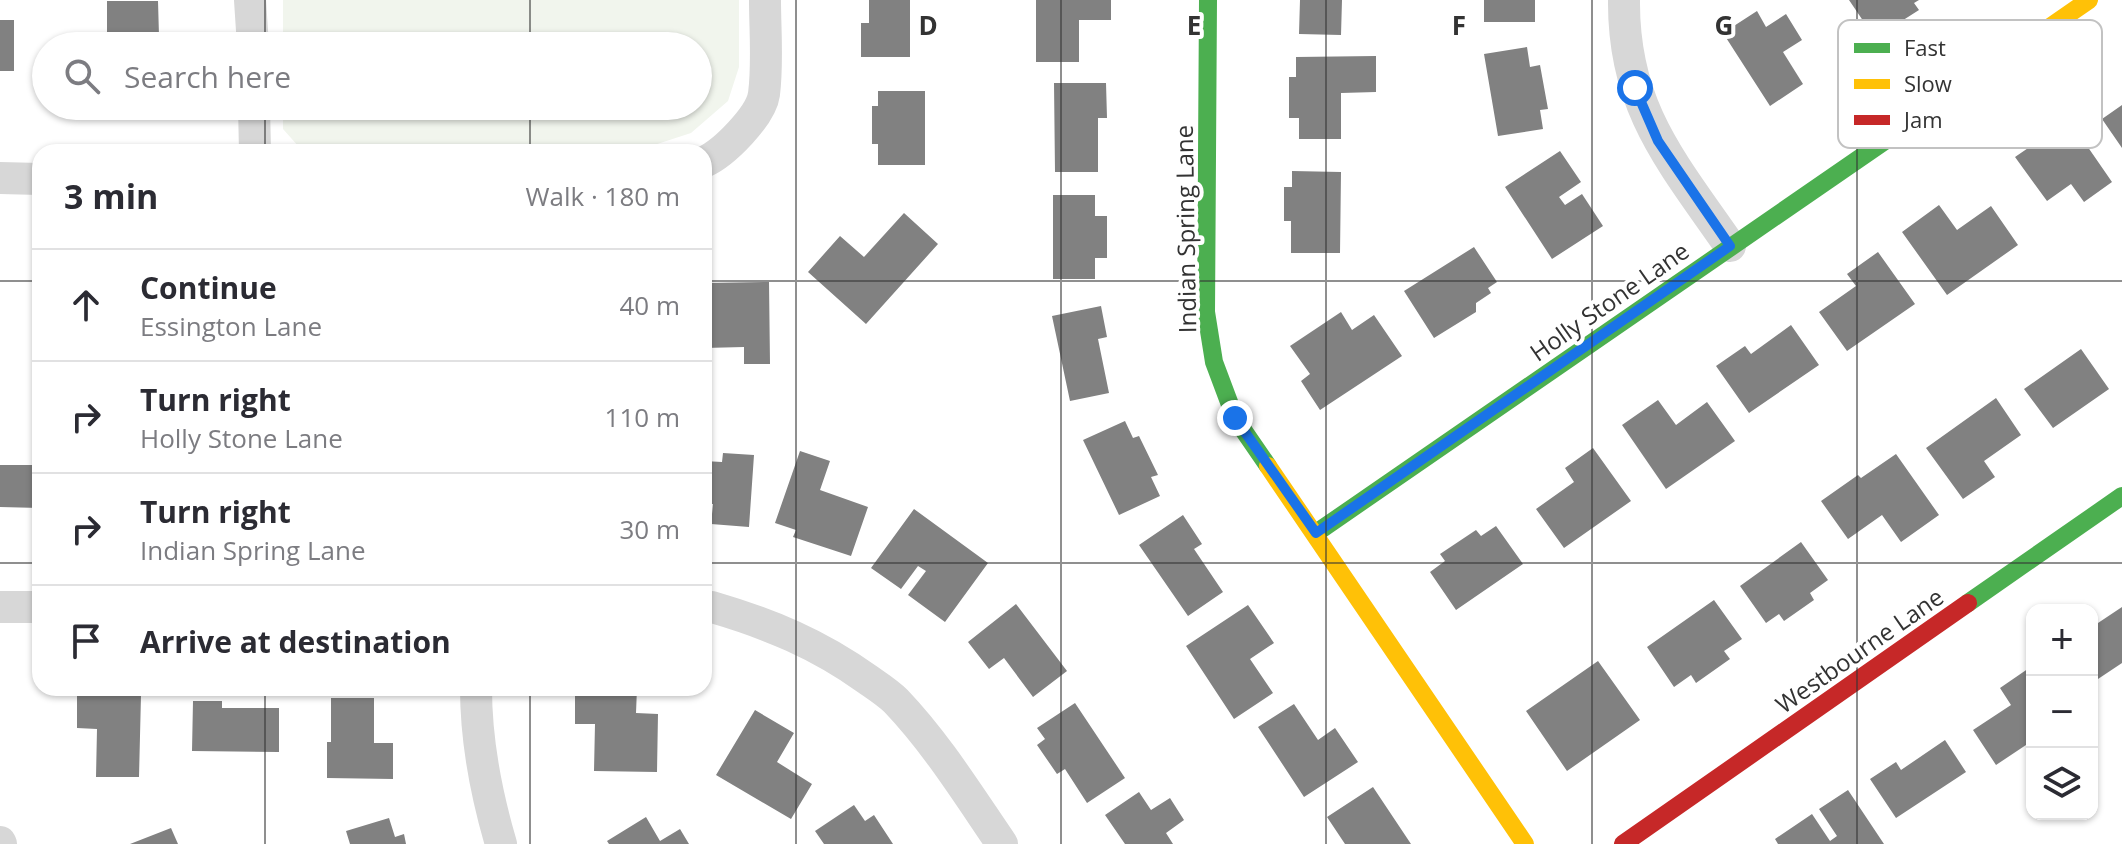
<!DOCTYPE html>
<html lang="en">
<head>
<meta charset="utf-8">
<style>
  body { margin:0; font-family:"Open Sans",sans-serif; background:#f2f2f3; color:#2b2b33 }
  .controls { position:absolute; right:24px; bottom:24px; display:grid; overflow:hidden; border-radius:16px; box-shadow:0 2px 6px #0004 }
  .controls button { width:72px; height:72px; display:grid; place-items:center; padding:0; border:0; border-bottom:2px solid #e1e1e2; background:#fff; color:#2b2b33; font:40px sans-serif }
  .stop { position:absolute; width:24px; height:24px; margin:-18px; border:6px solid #1a73e8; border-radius:50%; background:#fff }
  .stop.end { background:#1a73e8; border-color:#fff; box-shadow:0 2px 8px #0008 }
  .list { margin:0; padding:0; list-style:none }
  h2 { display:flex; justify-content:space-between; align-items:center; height:104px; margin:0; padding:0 32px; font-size:34px }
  h2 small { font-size:26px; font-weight:400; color:#7c7c81 }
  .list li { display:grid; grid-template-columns:52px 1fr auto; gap:24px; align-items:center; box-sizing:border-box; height:112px; padding:0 32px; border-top:2px solid #e1e1e2 }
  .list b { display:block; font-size:30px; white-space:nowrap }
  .list p { margin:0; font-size:26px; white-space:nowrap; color:#7c7c81 }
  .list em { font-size:26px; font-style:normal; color:#7c7c81 }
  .icon { flex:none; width:44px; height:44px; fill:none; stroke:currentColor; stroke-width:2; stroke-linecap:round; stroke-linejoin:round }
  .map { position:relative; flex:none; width:2122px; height:844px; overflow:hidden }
  .search { position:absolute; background:#fff; box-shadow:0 2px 6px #0004; left:32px; top:32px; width:680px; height:88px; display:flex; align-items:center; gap:20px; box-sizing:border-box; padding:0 28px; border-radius:44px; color:#7c7c81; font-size:30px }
  .panel { position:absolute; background:#fff; box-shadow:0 2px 6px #0004; left:32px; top:144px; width:680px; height:552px; border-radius:24px }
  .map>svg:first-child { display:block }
  .green { fill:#f1f5ed }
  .building { fill:#818181 }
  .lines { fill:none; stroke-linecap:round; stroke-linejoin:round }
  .street { stroke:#d7d7d7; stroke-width:32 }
  .fast { stroke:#4caf50; stroke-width:18 }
  .slow { stroke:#ffc107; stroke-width:18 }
  .jam { stroke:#c62828; stroke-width:18 }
  .route { stroke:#1a73e8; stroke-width:10 }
  .grid { fill:none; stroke:#333; stroke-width:2; stroke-opacity:0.55 }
  .labels { text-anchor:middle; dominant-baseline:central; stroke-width:8; stroke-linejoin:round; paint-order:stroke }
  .street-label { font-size:24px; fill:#333; stroke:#fff }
  .key { fill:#fff; stroke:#c2c2c2; stroke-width:2 }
  .key-label { font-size:22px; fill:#333 }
  .grid-label { font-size:26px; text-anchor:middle; font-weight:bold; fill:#333; stroke:#fff; stroke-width:8; stroke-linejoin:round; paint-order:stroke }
</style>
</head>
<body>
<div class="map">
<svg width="2122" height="844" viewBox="0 0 2122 844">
  <rect width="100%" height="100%" fill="#fff"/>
  <path class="green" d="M283 0H739V67L728 101 691 133 648 147H299L283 129V106H698V46H283Z"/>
  <path class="building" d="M869 0H910V57H861V23H869Z
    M1036 0H1111V20H1079V62H1036Z
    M1300 0H1342L1341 35 1299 34Z
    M1484 0H1535V22H1484Z
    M1849 0H1919L1914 3 1919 10 1886 31 1881 24 1870 31Z
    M107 1H158L159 36H148V46H107Z
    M1757 11 1766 27 1786 14 1802 40 1783 52 1803 84 1770 106 1723 33Z
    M0 20H14V71H0Z
    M1527 47 1530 67 1540 65 1548 109 1540 110 1543 129 1498 136 1484 54Z
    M1376 56V92L1341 93V139H1299V118H1289V77H1296V57Z
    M1054 83H1106L1107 118H1098V172H1055Z
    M878 91H925V165H878V144H872V106H878Z
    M2122 105V148L2102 119Z
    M2074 127 2112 182 2084 202 2071 184 2047 201 2015 157 2053 131 2058 138Z
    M1560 151 1581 182 1559 197 1565 205 1582 194 1603 226 1552 259 1505 187Z
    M1292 171 1341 172 1340 253H1291V221H1284V187H1292Z
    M1053 195H1095V216H1107V258H1095V279H1053Z
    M1939 205 1957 230 1991 206 2018 245 1947 295 1902 232Z
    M904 213 938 244 866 324 808 272 840 236 864 257Z
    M1474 247 1497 282 1488 288 1491 293 1476 303V312L1434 338 1404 291Z
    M1878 252 1915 304 1847 351 1819 312 1856 286 1847 274Z
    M37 266H40V315H37Z
    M769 282 770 364H744V347L704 348V283Z
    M1101 306 1107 337 1098 339 1109 393 1070 401 1052 316Z
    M1341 312 1352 330 1374 315 1402 356 1320 410 1301 381 1310 374 1290 346Z
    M1791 325 1819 365 1749 413 1716 366 1745 346 1751 354Z
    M2081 349 2109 389 2053 428 2024 389Z
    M1996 398 2021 435 1984 461 1995 477 1963 499 1926 448Z
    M1658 400 1676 425 1707 402 1735 441 1666 489 1622 425Z
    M1125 421 1133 438 1139 436 1158 475 1151 477 1160 496 1119 515 1083 440Z
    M1593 448 1631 501 1564 548 1536 509 1574 482 1565 468Z
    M800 451 830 461 820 490 868 507 851 556 793 537 796 530 775 523Z
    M723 453 754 455 749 527 711 524 713 504H704V461L722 462Z
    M1896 454 1939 515 1901 542 1882 515 1848 539 1821 501 1858 475 1861 478Z
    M0 465H40V508L0 507Z
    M914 509 988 563 945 622 908 595 926 571 918 566 901 589 871 568Z
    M1183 515 1202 544 1194 549 1223 592 1188 616 1139 545Z
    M1496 526 1523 564 1456 610 1430 572 1445 561 1440 554 1476 530 1481 536Z
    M1801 542 1828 580 1810 593 1814 600 1784 621 1779 614 1766 623 1740 586Z
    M1714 600 1742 639 1724 651 1730 659 1696 683 1691 675 1674 687 1647 647Z
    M1016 604 1067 671 1033 697 1004 658 989 669 968 642Z
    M1248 605 1274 643 1250 659 1273 693 1234 719 1186 646Z
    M2122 607V663L2098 679 2092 670V627Z
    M1598 661 1640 720 1567 771 1526 711Z
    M2032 666V741L1996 765 1973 730 2011 705 2000 688Z
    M575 688H637L636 713 658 714 657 772 594 771 595 724H575Z
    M77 693 141 695 139 777H96L97 729 77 728Z
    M331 698H374V743H393V779L327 778V742H331Z
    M193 701H222V708H279V752L192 751Z
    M1075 703 1125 778 1087 803 1065 769 1057 774 1037 745 1045 739 1037 728Z
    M1294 704 1318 740 1335 728 1358 762 1304 797 1258 727Z
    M755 710 794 733 777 762 812 784 791 819 716 775Z
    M1945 740 1966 772 1896 818 1870 779 1896 762 1901 770Z
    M1373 787 1411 844H1345L1327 817Z
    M1848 790 1884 844H1778L1775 839 1812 814 1830 841 1837 836 1819 809Z
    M1139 792 1151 810 1170 798 1184 820 1166 833 1173 844H1125L1105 815Z
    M854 805 865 821 874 815 893 844H824L815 831Z
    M646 817 660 841 680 829 689 844H609L607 841Z
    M389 818 395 837 404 834 406 844H350L346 831Z
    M171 828 178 844H130Z"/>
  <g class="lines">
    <path class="street" d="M250 0 253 46
      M1624 0C1623 108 1672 162 1730 246
      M254 106 255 152
      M704 162C724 153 761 116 764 94 768 63 765 30 765 0
      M0 178 40 179
      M0 607H40
      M704 607H712C770 624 818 644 867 679 877 686 888 693 896 701 937 744 969 796 1002 844
      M476 688C476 742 486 793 501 844
      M0 842 1 844"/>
    <path class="fast" d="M1208 0 1206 312 1214 362 1235 418 1268 466
      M1316 533 1979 76
      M1968 603 2122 496"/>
    <path class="slow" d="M1979 76 2089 0
      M1268 466 1525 844"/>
    <path class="jam" d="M1623 844 1968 603"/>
  </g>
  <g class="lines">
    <path class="route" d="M1235 418 1316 533 1730 246 1658 141 1635 88"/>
  </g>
  <path class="grid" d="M265 0V46M530 0V46M796 0V844M1061 0V844M1326 0V844M1592 0V844M1857 0V844M265 106V152M530 106V152M0 281H40M704 281H2122M0 563H40M704 563H2122M265 688V844M530 688V844"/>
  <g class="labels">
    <g class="street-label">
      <text transform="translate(1185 229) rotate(-91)">Indian Spring Lane</text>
      <text transform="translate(1609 301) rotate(-35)">Holly Stone Lane</text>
      <text transform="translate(1859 650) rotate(-35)">Westbourne Lane</text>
    </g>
  </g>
  <rect x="1838" y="20" width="264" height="128" rx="12" class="key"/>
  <rect x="1854" y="43" width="36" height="10" fill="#4caf50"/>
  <rect x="1854" y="79" width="36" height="10" fill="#ffc107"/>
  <rect x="1854" y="115" width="36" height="10" fill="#c62828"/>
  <g class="key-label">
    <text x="1904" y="56">Fast</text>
    <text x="1904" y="92">Slow</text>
    <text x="1904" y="128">Jam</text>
  </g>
  <g class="grid-label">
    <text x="928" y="35">D</text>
    <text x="1194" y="35">E</text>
    <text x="1459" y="35">F</text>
    <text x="1724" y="35">G</text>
  </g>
</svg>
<div class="controls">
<button>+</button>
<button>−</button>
<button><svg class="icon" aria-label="layers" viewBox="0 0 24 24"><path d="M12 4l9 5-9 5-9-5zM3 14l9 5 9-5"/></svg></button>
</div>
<div class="stop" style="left:1635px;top:88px"></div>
<div class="stop end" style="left:1235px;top:418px"></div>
<div class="search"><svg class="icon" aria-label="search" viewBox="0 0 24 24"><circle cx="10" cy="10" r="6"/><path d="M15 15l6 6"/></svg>Search here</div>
<section class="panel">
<h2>3 min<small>Walk · 180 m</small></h2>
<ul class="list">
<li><svg class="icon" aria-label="ahead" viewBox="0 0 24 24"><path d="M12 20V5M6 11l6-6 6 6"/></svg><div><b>Continue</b><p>Essington Lane</p></div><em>40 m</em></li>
<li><svg class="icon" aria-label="right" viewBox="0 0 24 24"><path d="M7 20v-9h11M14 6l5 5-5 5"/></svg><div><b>Turn right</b><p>Holly Stone Lane</p></div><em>110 m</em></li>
<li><svg class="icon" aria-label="right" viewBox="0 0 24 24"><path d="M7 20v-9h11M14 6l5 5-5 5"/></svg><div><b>Turn right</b><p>Indian Spring Lane</p></div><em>30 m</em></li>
<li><svg class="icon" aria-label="arrive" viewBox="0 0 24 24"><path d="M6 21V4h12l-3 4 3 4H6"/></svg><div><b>Arrive at destination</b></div></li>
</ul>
</section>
</div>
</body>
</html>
